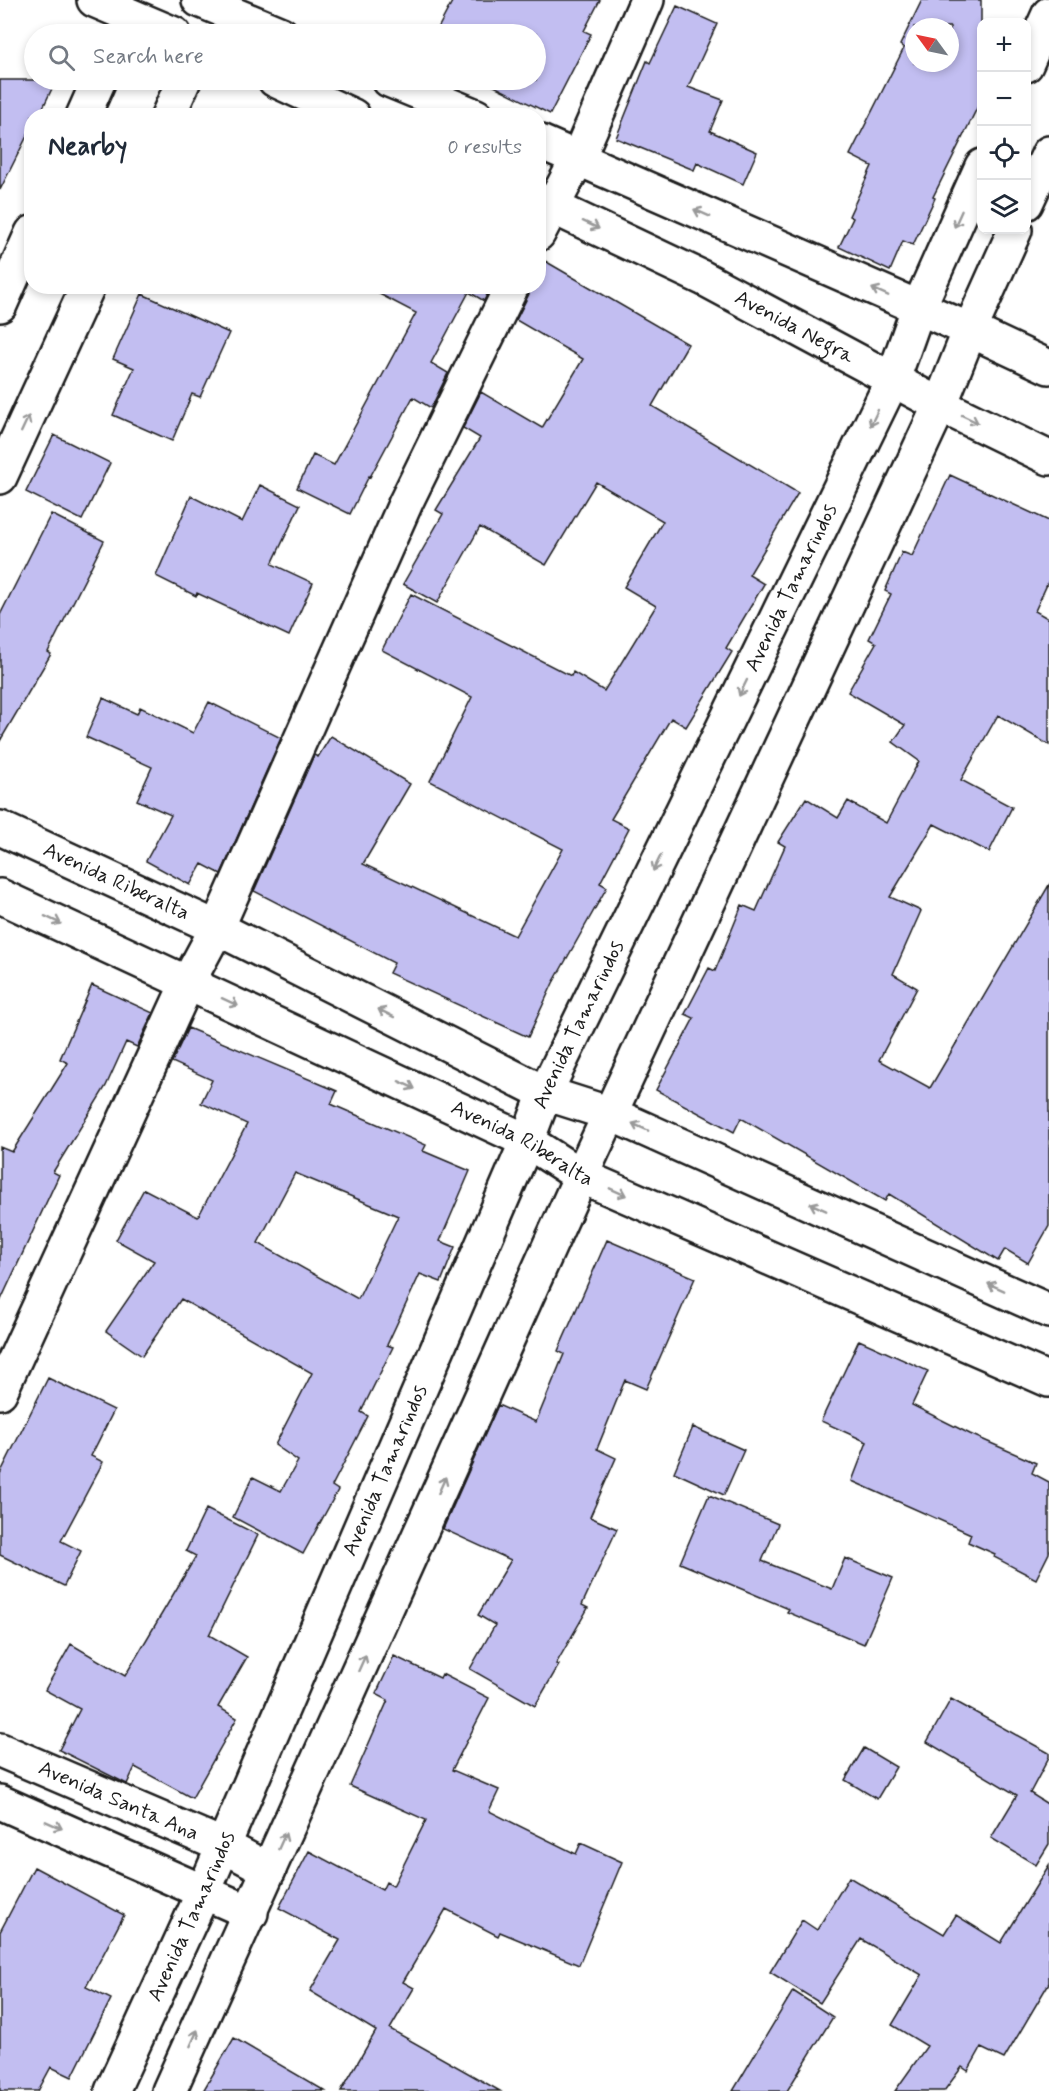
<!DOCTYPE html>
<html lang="en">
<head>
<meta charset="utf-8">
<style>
  body { margin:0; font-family:Mynerve,sans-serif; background:#f2f2f3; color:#1f2937 }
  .controls { position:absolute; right:18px; top:18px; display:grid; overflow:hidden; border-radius:12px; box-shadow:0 3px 9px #0003 }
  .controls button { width:54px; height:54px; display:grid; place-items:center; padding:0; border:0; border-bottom:2px solid #e0e1e3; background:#fff; color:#1f2937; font:30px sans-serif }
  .compass { position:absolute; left:905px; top:18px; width:54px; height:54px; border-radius:50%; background:#fff; box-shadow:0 3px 9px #0003; rotate:303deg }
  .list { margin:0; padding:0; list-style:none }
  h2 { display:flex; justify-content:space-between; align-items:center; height:78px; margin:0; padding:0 24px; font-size:26px }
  h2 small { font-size:20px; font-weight:400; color:#747a83 }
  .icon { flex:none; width:33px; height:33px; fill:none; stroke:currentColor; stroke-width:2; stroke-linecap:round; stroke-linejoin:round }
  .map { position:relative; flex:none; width:1049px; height:2091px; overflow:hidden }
  .search { position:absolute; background:#fff; box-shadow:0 3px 9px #0003; left:24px; top:24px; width:522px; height:66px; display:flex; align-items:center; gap:15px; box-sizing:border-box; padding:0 21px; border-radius:33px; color:#747a83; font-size:22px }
  .panel { position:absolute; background:#fff; box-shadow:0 3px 9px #0003; left:24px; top:108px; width:522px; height:186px; border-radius:24px }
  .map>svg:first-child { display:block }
  .building { fill:#c2bef1; stroke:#1c1c1c; stroke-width:1.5; fill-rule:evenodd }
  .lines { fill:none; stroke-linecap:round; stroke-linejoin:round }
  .minor-casing { stroke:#1c1c1c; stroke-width:38 }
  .minor { stroke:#fff; stroke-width:33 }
  .oneway { stroke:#999 }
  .labels { text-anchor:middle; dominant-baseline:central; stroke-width:6; stroke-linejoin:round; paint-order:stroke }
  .street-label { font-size:21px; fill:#1c1c1c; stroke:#fff }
</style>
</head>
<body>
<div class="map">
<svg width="1049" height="2091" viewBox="0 0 1049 2091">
  <rect width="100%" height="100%" fill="#fff"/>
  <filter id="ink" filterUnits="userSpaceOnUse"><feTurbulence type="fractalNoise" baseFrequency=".0167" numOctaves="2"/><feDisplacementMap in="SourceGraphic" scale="12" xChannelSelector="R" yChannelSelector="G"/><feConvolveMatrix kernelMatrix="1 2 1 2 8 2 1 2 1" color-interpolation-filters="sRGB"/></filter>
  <g filter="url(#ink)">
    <path class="building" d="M453 0H600L584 31 591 34 550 114 482 80H536V34H435Z
      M922 0H981V100L933 197 935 198 913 245 903 241 890 271 839 247 853 218 849 216 872 166 850 155 904 48 900 45ZM914 27H950V63H914Z
      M677 6 717 24 688 87 723 100 710 131 757 152 743 184 697 163 694 170 616 138 647 61 650 63Z
      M0 80H56L39 116H32V132L30 135 28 134 0 190Z
      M545 261 688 344 652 406 798 493 749 575 764 584 726 648 732 652 686 727 671 718 611 819 629 828 600 883 607 887 553 983 528 1037 389 973 394 963 254 891 314 755 318 757 331 736 410 784 363 864 515 936 563 849 430 781 472 697 382 650 411 594 571 676 573 672 604 691 656 606 624 587 663 521 596 482 546 565 480 527 437 603 403 584 443 514 436 510 480 438 463 428 481 392 542 428 583 359 516 320 529 294 530 286H538V273Z
      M364 286H491L484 301 469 292 431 363 448 373 431 408 413 397 370 477 369 476 350 514 297 488 313 455 334 465 416 313Z
      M142 294 229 333 200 397 192 394 172 441 113 415 134 368 113 359Z
      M54 435 110 463 82 520 26 492Z
      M950 475 1049 521V580L1035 611 1049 619V745L998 715 961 780 1012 807 989 852 934 824 890 897 921 911 893 974 917 988 879 1060 930 1088 1049 885V1226L1028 1263 1005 1249 998 1261 889 1194 885 1201 741 1118 734 1132 656 1090 694 1018 685 1014 709 968 715 971 742 905 756 911 785 846 778 842 806 798 838 818 848 801 886 823 919 761 893 742 905 725 848 692 876 643 869 639 891 594 885 591 902 552 912 556Z
      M260 485 300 505 272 564 313 583 289 636 197 593 196 596 156 576 191 496 242 522Z
      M51 514 104 541 48 652 51 654 0 741V615Z
      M103 698 137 714 140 707 193 733 209 702 281 738 221 874 202 864 190 885 146 861 171 815 137 800 152 767 86 737Z
      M92 985 153 1013 137 1047 126 1042 106 1086 53 1172 59 1175 0 1302V1147L12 1152 68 1063 60 1059Z
      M188 1028 337 1091 331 1104 426 1145 423 1151 470 1171 440 1241 455 1247 441 1282 420 1274 387 1345 393 1347 361 1412 368 1416 332 1486 338 1490 303 1554 233 1517 253 1477 281 1491 298 1461 275 1445 312 1373 181 1299 142 1356 106 1331 154 1261 116 1240 144 1189 198 1217 247 1124 201 1103 212 1080 172 1062ZM295 1173 398 1216 358 1299 258 1243Z
      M607 1240 695 1278 646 1389 625 1380 597 1449 616 1458 590 1517 617 1529 582 1605 588 1608 556 1664 559 1665 535 1706 470 1669 495 1625 478 1615 511 1560 443 1529 498 1405 536 1422 564 1354 558 1351Z
      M859 1340 928 1371 912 1405 970 1434 1036 1463 1032 1473 1049 1482V1553L1036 1579 994 1557 995 1554 968 1542 971 1534 852 1481 867 1442 821 1421Z
      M48 1378 114 1410 91 1456 103 1462 61 1541 81 1551 64 1586 0 1555V1474Z
      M693 1427 744 1450 724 1495 674 1472Z
      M709 1495 778 1524 762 1561 832 1589 845 1558 893 1578 864 1644 787 1612 789 1609 680 1563Z
      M206 1509 258 1535 209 1635 247 1657 218 1707 237 1718 192 1798 135 1767 127 1784 59 1750 80 1709 45 1690 71 1644 125 1676 196 1556 186 1551Z
      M394 1656 440 1678 442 1674 489 1698 452 1770 499 1790 489 1811 576 1854 581 1843 622 1862 579 1965 500 1932 498 1936 446 1909 403 1982 414 1988 390 2029 500 2091H341L376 2031 310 1991 340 1940 279 1908 309 1851 382 1890 386 1882 393 1886 426 1820 350 1786 388 1700 376 1694Z
      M951 1699 1049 1753V1757L1030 1793 1049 1805V1844L1036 1865 991 1838 1017 1795 927 1742Z
      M864 1748 896 1767 877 1799 845 1780Z
      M1049 1865V1983L1004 2059 981 2048 968 2071 962 2067 944 2091H895L927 2046 892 2025 922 1975 861 1939 820 2003 770 1972 802 1920 817 1930 849 1877 944 1934 956 1915 1001 1943Z
      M34 1867 124 1915 86 1987 111 1999 72 2077 51 2067 38 2091H0V1932Z
      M793 1991 833 2017 787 2091H733Z
      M234 2038 325 2091H203Z"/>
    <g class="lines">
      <g class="minor-casing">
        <g id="minor">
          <path d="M94 0 174 34"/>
          <path d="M199 0 281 34"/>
          <path d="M1026 65 1049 14"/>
          <path d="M275 80 353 116"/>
          <path d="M389 80 476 116"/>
          <path d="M83 116 99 80"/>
          <path d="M168 116 184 80"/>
          <path d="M538 141 970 330 1049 367"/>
          <path id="s1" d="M538 200 703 278 940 405 1049 458"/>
          <path d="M1026 203 1049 153"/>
          <path d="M538 234 578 158 647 0"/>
          <path d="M0 305 32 233"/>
          <path d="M0 477 88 286"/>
          <path id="s2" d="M0 828 217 928 545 1093 611 1114 1049 1311"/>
          <path id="s3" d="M0 896 527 1141 581 1176 1049 1380"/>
          <path d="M0 1392 188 982 217 928 406 502 512 286"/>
          <path id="s4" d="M0 1750 224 1846 269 1870"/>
          <path d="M0 1802 251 1913"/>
          <path id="s5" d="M112 2091 204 1891 527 1141 545 1093 893 379 918 309 982 166"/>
          <path d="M169 2091 581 1176 940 405 970 330 1015 230"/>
        </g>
      </g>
      <use href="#minor" class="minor"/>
    </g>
    <defs><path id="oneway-shaft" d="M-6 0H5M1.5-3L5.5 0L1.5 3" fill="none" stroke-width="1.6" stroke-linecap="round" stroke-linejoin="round" transform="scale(1.5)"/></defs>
    <g class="oneway">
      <use href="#oneway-shaft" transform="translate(702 213) rotate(-156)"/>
      <use href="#oneway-shaft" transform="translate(958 219) rotate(114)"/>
      <use href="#oneway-shaft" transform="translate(591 225) rotate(25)"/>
      <use href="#oneway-shaft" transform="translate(880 292) rotate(-156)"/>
      <use href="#oneway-shaft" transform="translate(874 418) rotate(116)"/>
      <use href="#oneway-shaft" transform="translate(970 419) rotate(26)"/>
      <use href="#oneway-shaft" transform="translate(25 424) rotate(-65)"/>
      <use href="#oneway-shaft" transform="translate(743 688) rotate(116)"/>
      <use href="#oneway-shaft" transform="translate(657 863) rotate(116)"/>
      <use href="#oneway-shaft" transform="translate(53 920) rotate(25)"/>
      <use href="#oneway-shaft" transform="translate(230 1002) rotate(25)"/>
      <use href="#oneway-shaft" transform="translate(386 1013) rotate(-153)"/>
      <use href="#oneway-shaft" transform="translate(407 1085) rotate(25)"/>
      <use href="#oneway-shaft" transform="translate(640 1127) rotate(-156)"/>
      <use href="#oneway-shaft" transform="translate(618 1192) rotate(24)"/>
      <use href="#oneway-shaft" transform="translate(818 1207) rotate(-156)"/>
      <use href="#oneway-shaft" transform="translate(996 1287) rotate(-156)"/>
      <use href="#oneway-shaft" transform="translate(442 1485) rotate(-66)"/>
      <use href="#oneway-shaft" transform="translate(362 1663) rotate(-66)"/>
      <use href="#oneway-shaft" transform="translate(54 1825) rotate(24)"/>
      <use href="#oneway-shaft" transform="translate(282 1841) rotate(-66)"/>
      <use href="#oneway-shaft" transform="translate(194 2038) rotate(-66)"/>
    </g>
  </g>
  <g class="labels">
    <g class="street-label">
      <text stroke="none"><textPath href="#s1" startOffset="286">Avenida Negra</textPath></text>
      <text stroke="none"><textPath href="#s5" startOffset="1650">Avenida Tamarindos</textPath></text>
      <text stroke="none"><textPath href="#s2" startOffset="128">Avenida Riberalta</textPath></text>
      <text stroke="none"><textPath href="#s5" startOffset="1164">Avenida Tamarindos</textPath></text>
      <text stroke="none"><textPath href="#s3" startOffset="578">Avenida Riberalta</textPath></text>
      <text stroke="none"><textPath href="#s5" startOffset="678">Avenida Tamarindos</textPath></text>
      <text stroke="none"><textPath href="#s4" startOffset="129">Avenida Santa Ana</textPath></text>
      <text stroke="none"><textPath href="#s5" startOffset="192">Avenida Tamarindos</textPath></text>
    </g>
  </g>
</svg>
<div class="controls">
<button>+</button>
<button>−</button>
<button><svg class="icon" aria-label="locate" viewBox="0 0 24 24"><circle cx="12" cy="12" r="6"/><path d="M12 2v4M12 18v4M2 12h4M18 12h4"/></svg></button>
<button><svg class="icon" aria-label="layers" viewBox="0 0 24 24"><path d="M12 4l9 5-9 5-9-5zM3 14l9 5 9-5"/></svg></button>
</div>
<svg class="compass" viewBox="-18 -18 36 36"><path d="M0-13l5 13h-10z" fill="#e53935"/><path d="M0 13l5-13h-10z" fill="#747a83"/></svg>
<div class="search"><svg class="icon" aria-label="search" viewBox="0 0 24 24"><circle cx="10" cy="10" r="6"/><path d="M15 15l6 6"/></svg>Search here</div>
<section class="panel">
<h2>Nearby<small>0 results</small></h2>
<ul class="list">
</ul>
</section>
</div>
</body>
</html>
